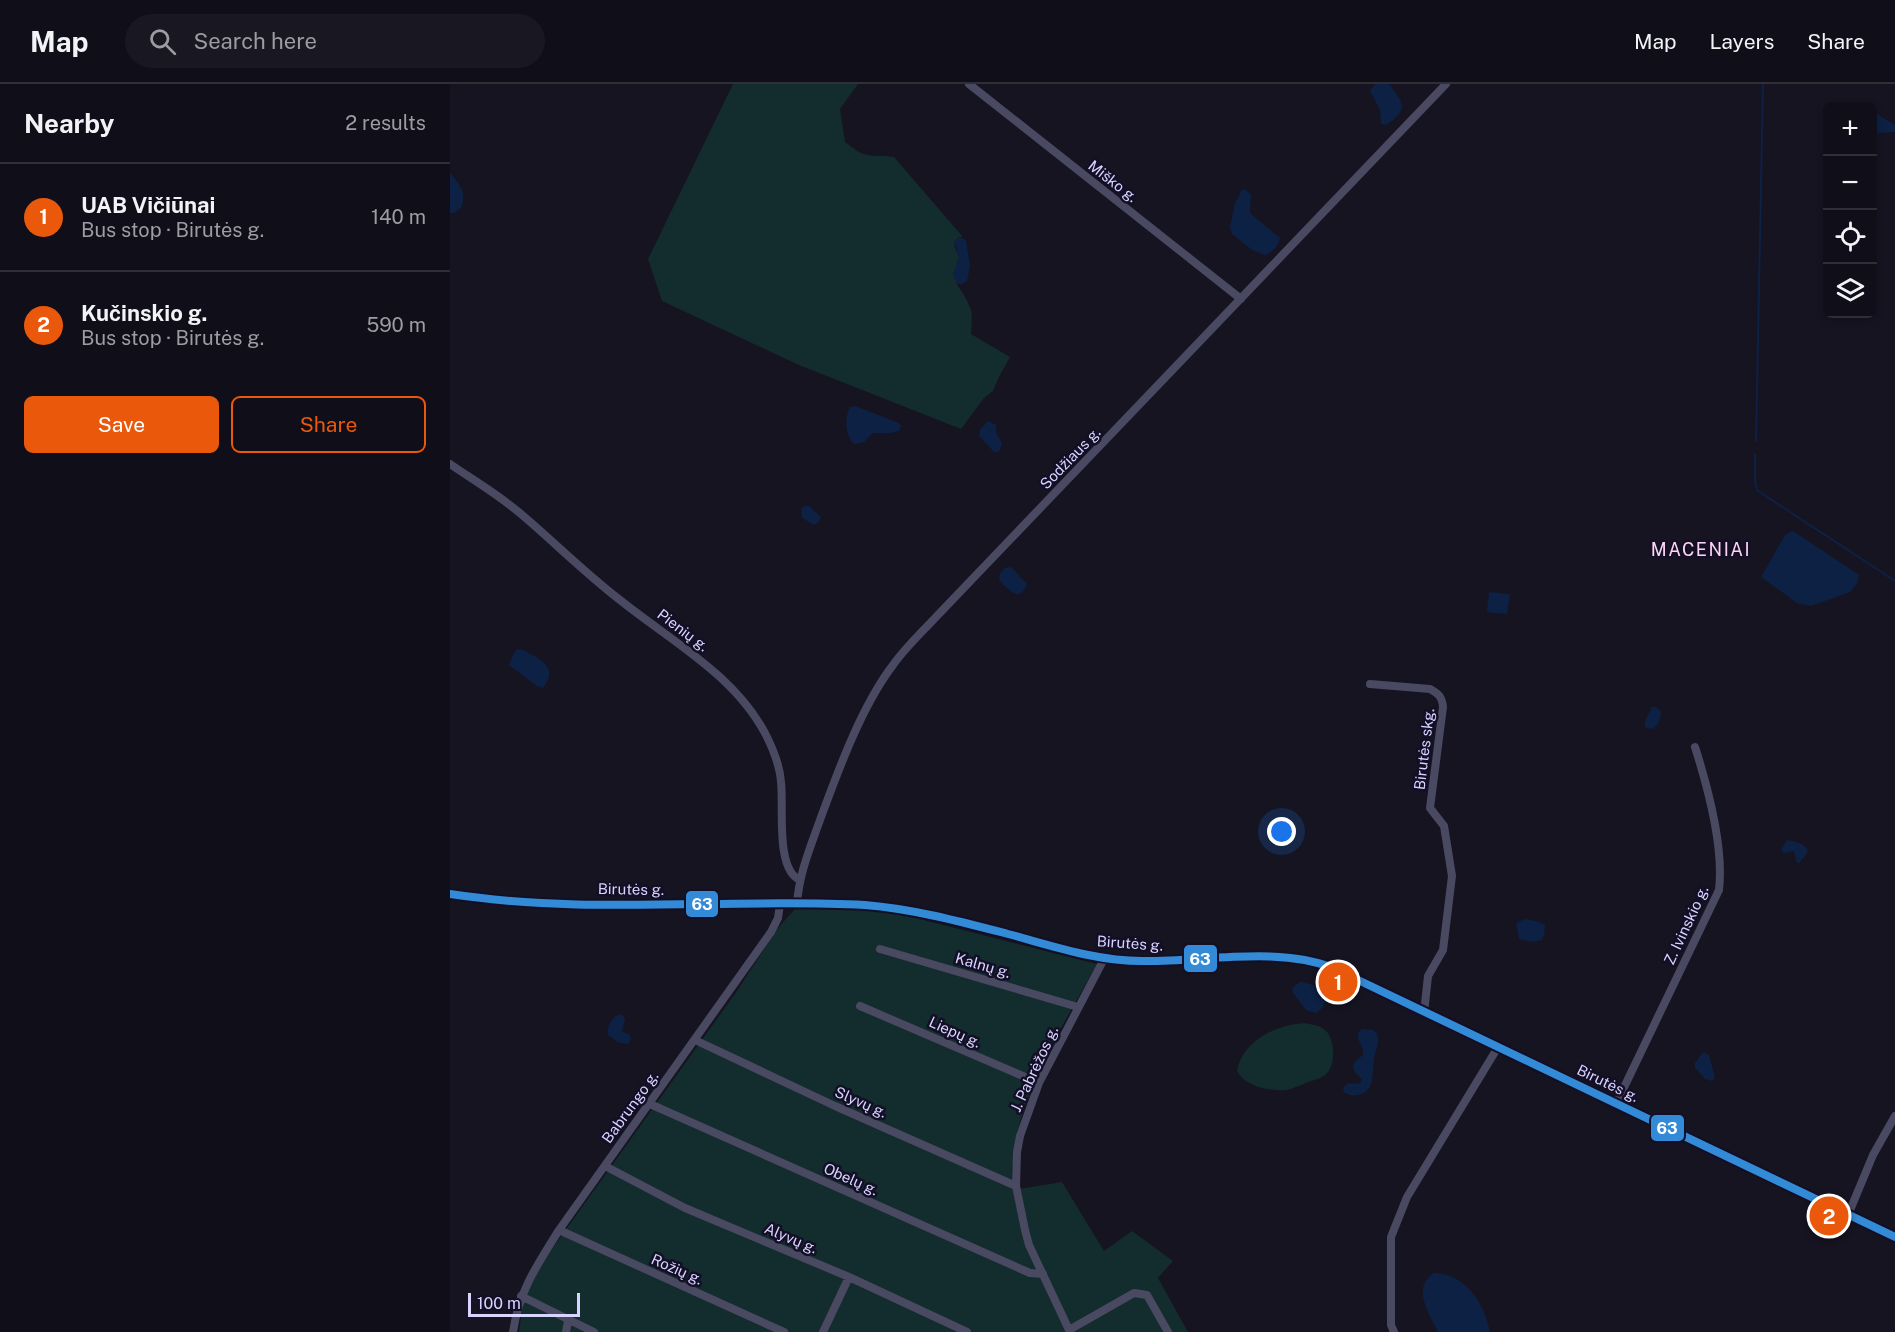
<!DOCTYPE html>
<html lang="en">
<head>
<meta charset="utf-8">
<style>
  body { margin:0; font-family:"Public Sans",sans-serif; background:#191822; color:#f1f3f6 }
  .controls { position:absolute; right:18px; top:18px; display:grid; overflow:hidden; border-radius:9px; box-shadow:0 3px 9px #0003 }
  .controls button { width:54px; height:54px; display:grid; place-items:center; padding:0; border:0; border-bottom:2px solid #302f38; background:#100f19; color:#f1f3f6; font:30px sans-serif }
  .scale { position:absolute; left:18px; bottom:15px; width:112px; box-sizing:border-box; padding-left:6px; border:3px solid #d9d4ff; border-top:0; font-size:16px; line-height:21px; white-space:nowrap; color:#d9d4ff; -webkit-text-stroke:4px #130f26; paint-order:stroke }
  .you { position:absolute; left:832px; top:748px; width:21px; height:21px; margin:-15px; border:4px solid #fff; border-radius:50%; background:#1a73e8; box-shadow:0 0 0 9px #1a73e833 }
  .badge { display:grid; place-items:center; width:39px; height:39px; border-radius:50%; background:#ea580c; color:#fff; font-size:20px; font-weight:700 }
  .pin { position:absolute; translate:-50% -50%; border:3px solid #fff; box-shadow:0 2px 6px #0006 }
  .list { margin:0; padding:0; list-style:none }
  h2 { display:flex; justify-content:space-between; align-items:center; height:78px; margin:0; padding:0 24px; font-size:26px }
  h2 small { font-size:20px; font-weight:400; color:#9c9ca2 }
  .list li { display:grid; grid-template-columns:39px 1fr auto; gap:18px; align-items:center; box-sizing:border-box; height:108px; padding:0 24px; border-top:2px solid #302f38 }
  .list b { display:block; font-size:22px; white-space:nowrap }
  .list p { margin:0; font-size:20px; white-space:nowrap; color:#9c9ca2 }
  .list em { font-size:20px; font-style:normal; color:#9c9ca2 }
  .actions { display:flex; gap:12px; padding:18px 24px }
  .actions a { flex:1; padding:14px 0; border:2px solid #ea580c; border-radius:9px; text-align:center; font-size:21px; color:#ea580c }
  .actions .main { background:#ea580c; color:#fff }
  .icon { flex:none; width:33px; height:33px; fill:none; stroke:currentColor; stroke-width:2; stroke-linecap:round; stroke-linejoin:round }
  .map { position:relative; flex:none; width:1445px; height:1248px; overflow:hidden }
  header { display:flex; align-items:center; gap:36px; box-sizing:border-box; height:84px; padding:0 30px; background:#100f19; border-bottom:2px solid #302f38 }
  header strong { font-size:28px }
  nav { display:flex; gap:33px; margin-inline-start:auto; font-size:21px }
  .search { width:420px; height:54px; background:#191822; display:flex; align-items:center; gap:15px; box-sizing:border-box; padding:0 21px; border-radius:33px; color:#9c9ca2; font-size:22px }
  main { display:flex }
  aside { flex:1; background:#100f19 }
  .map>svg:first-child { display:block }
  .green { fill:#132c2d }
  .water { fill:#0d2144 }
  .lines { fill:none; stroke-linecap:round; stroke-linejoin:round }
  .stream { stroke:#0d2144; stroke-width:2 }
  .minor { stroke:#4a4962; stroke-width:8 }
  .major { stroke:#5e5373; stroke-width:9 }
  .bus-1-casing { stroke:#130f26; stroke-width:12 }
  .bus-1 { stroke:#338bd7; stroke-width:8 }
  .labels { text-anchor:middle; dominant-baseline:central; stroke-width:5; stroke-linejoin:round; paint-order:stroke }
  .street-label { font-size:15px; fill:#d9d4ff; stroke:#130f26 }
  .quarter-label { font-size:18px; letter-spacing:1.5px; fill:#ffd6f0; stroke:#130f26 }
  .line-badge { stroke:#130f26; stroke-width:2 }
  .badge-label { font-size:16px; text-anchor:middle; font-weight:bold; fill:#fff }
</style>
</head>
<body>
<header>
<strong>Map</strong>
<div class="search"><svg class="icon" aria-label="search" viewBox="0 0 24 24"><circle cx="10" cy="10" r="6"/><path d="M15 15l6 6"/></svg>Search here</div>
<nav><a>Map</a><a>Layers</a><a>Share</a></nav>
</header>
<main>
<aside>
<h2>Nearby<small>2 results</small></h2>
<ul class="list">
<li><span class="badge">1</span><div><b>UAB Vičiūnai</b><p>Bus stop · Birutės g.</p></div><em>140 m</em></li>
<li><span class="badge">2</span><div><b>Kučinskio g.</b><p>Bus stop · Birutės g.</p></div><em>590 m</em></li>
</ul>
<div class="actions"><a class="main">Save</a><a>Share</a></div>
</aside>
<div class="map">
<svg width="1445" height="1248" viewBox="0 0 1445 1248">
  <rect width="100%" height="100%" fill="#161421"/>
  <path class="green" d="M283 0H408L390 25 395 58C402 63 409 70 418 71 427 73 435 71 444 73L513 153H509L504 161 509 173C499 204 512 200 521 226 523 233 521 243 521 250L560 273 549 293 543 307 534 314 511 345 349 281 212 217 198 175Z
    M345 825H408L454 831 647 880C610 948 556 1026 563 1106L612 1098 654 1167 682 1147 723 1177 708 1194 738 1248H69L73 1218 81 1200 99 1169 287 907 327 845Z
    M855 939C863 941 871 941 877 948 885 958 886 982 875 991 871 995 863 996 858 998 851 1001 843 1005 836 1006 818 1007 796 1003 787 987 793 956 826 941 855 939Z"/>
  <path class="water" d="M925 0H939C953 19 960 25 936 41L931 40 930 26 920 7Z
    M1422 27 1445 41V48L1423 49Z
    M0 89C10 101 17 108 11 124L4 129H0Z
    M792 106H796L801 111 800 129 830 154C829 161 822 169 815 171L802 166 782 150 780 143 785 119Z
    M509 153 516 156 520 182 517 197 512 200H508L503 191 509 173 504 157Z
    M405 322 449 339 451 342 449 347 441 349H423L414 358 404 360C395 350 394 335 400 323Z
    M538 337 546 341V348L552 359 549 368H544L529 352 530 346Z
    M354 422H359L371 433 368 439 364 441 352 434 351 425Z
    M1343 447 1409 491 1407 499 1400 508 1361 522 1347 519 1311 493 1335 451Z
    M561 483 577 500C570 520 558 505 549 496L550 490 555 484Z
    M1039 508 1060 510 1057 530 1037 528Z
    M68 565C75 566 80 570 86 573 100 582 104 589 93 604L87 602 59 581 65 567Z
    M1202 623H1206L1211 628C1210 636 1209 642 1201 645L1195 643V637Z
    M1337 756C1345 757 1357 760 1358 768L1349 779H1347L1344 767 1335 769 1331 766Z
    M1075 835 1086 837 1095 841 1094 851 1092 856 1083 858 1069 855 1066 839Z
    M850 898C861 898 874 906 876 917L872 924 866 929 856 926 843 909 842 904Z
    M169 931H173L175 935 172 947 180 951 181 955 178 960 167 958 158 951C157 943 161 933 169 931Z
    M912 945 923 946 927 950C930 959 926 965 924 974 922 987 926 1008 908 1011 902 1012 899 1011 894 1008L893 1004 898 999 909 1000 911 998 912 995C906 989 900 986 905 977L913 971C914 962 907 958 908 949Z
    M1253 968 1259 971 1265 994 1262 997 1255 995 1245 984V979Z
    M984 1189C1015 1189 1035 1220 1040 1248H988C979 1230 961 1203 984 1189Z"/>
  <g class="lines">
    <path class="stream" d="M1306 357 1313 0
      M1305 370V399L1308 407 1445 497"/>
    <path class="minor" d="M519 0 791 215
      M0 380C23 396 49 411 71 430 104 458 135 489 170 516 221 557 285 591 316 651 323 665 330 682 331 698 334 721 325 786 350 796
      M920 600 980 605C989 610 992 613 993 623L980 724 994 742 1002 792 993 866 978 892 974 929
      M347 820C349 790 360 764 370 736 388 687 411 623 443 581 455 564 471 549 486 533L996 0
      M430 865 628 923
      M410 922 589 999
      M245 956 385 1022 566 1102
      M200 1020 580 1189 593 1190
      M1166 1020 1269 806C1274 764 1258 704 1245 663
      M155 1082 235 1124 399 1193 517 1248
      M1398 1131 1423 1071 1445 1032
      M109 1146 334 1248
      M71 1212 144 1248
      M619 1246 684 1209 697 1211 718 1248
      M63 1248C69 1207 87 1181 109 1146L321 848 328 834 330 820
      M116 1248 118 1237
      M373 1248 399 1193
      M620 1248 579 1161 575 1146 566 1102 567 1068 570 1052 589 999 654 875
      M944 1248 941 1241V1153L957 1113 1048 963"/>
    <path class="major" d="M0 810C137 831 277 814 415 821 464 825 512 838 558 850 603 862 646 877 692 877 753 878 827 862 883 884L1445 1153"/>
    <g class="bus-1-casing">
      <path id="bus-1" d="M0 810C137 831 277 814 415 821 464 825 512 838 558 850 603 862 646 877 692 877 753 878 827 862 883 884L1445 1153"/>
    </g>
    <use href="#bus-1" class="bus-1"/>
  </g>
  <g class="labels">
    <g class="street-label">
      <text transform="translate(663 97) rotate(38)">Miško g.</text>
      <text transform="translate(620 374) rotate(-46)">Sodžiaus g.</text>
      <text transform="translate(233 546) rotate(37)">Pienių g.</text>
      <text transform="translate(974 665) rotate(-83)">Birutės skg.</text>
      <text transform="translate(181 805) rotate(1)">Birutės g.</text>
      <text transform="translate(1236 841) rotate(-65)">Z. Ivinskio g.</text>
      <text transform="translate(680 859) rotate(4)">Birutės g.</text>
      <text transform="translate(533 881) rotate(16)">Kalnų g.</text>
      <text transform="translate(505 948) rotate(24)">Liepų g.</text>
      <text transform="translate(584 985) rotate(-65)">J. Pabrėžos g.</text>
      <text transform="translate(1158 999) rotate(26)">Birutės g.</text>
      <text transform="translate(411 1018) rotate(24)">Slyvų g.</text>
      <text transform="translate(180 1023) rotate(-54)">Babrungo g.</text>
      <text transform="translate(401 1095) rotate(24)">Obelų g.</text>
      <text transform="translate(341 1154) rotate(23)">Alyvų g.</text>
      <text transform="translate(227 1185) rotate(24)">Rožių g.</text>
    </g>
    <g class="quarter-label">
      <text x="1251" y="465">MACENIAI</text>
    </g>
  </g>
  <g class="line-badge">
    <rect x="235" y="806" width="34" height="28" rx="6" fill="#338bd7"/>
    <rect x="733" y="860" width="35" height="29" rx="6" fill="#338bd7"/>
    <rect x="1200" y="1030" width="35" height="28" rx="6" fill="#338bd7"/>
  </g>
  <g class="badge-label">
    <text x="252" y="826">63</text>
    <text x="750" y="881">63</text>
    <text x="1217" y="1050">63</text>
  </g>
</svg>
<div class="controls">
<button>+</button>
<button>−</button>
<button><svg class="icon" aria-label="locate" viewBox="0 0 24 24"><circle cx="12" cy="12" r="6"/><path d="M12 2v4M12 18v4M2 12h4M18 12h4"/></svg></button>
<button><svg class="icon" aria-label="layers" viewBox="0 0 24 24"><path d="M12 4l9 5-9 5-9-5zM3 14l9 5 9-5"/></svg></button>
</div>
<div class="scale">100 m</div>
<div class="you"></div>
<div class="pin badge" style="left:888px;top:898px">1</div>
<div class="pin badge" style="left:1379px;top:1132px">2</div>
</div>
</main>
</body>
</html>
